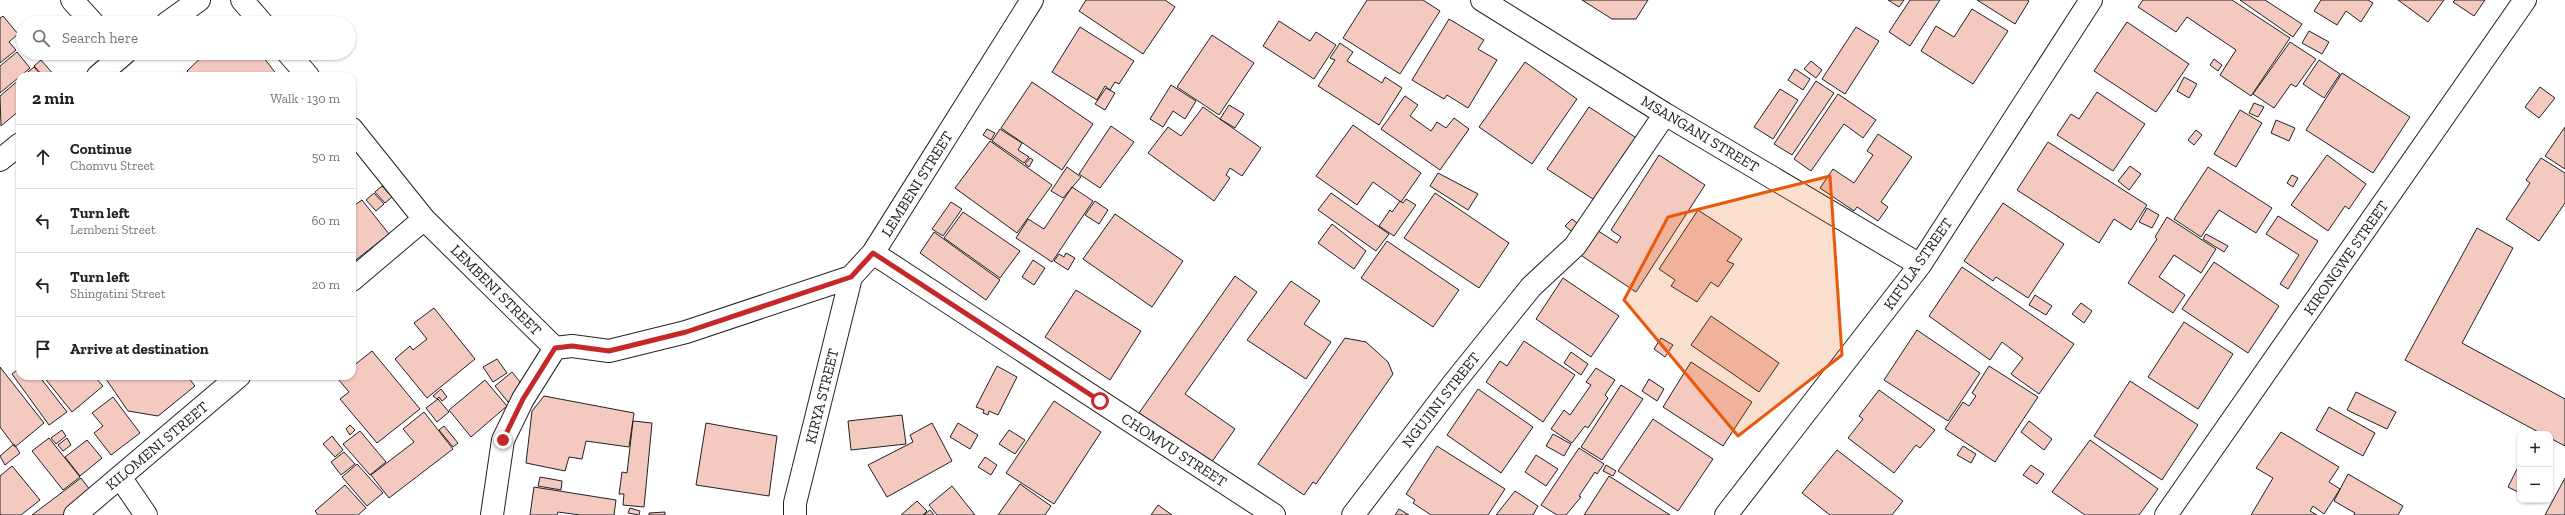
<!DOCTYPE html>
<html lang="en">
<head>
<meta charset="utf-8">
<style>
  body { margin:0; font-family:"Zilla Slab",serif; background:#f6f6f6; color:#222 }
  .controls { position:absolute; right:12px; bottom:12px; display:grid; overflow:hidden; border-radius:8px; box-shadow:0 1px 3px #0004 }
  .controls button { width:36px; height:36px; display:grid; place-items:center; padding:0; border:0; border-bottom:1px solid #e0e0e0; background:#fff; color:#222; font:20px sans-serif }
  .stop { position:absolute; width:12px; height:12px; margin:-9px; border:3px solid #c62828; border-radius:50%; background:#fff }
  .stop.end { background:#c62828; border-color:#fff; box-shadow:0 1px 4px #0008 }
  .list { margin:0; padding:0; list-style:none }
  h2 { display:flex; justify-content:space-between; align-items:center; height:52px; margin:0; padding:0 16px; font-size:17px }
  h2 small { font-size:13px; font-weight:400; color:#767676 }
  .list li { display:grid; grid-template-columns:26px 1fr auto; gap:12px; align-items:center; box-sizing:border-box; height:64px; padding:0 16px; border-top:1px solid #e0e0e0 }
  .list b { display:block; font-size:15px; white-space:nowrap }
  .list p { margin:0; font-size:13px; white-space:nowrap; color:#767676 }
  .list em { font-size:13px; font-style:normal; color:#767676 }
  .icon { flex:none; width:22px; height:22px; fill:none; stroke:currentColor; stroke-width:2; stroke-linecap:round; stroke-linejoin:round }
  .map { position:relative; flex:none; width:2565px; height:515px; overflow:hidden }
  .search { position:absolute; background:#fff; box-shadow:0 1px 3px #0004; left:16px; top:16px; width:340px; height:44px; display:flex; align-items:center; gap:10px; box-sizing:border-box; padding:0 14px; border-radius:22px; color:#767676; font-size:15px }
  .panel { position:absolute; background:#fff; box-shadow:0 1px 3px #0004; left:16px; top:72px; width:340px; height:308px; border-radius:12px }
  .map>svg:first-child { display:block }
  .building { fill:#f3c9c0; stroke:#222 }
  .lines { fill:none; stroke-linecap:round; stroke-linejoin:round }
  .minor-casing { stroke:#222; stroke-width:24 }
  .minor { stroke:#fff; stroke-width:22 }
  .route { stroke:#c62828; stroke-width:5 }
  .marked { fill:#e8590c; fill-opacity:0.2; stroke:#e8590c; stroke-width:3; stroke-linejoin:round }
  .labels { text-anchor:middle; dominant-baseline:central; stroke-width:3; stroke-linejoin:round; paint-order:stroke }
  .street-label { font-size:15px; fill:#222; stroke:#fff }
</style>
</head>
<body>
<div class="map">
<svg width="2565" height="515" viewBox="0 0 2565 515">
  <rect width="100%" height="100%" fill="#fff"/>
  <path class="building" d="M1086 0H1165L1175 7 1143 54 1079 11Z
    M1367 0H1423L1440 11 1400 74 1343 38Z
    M1582 0H1648L1636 19H1612Z
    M1888 0H1904L1899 7Z
    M1910 0H1940L1910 46 1889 32Z
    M1977 0H2027L2029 1 2015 24Z
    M2143 0H2232L2290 38 2251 96 2220 75 2236 50 2187 17 2176 32 2138 7Z
    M2240 0H2265L2302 24 2293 37Z
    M2321 0H2368L2373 3 2361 22 2346 11 2337 25 2314 11Z
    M2398 0H2444L2428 22Z
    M2455 0H2485L2474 16 2453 2Z
    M1972 9 2008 31 1973 84 1921 51 1936 26 1954 37Z
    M3 16 18 34 9 42 16 50 0 63V18Z
    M1449 19 1484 40 1478 49 1497 60 1468 108 1447 95 1444 99 1412 80Z
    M1279 21 1310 41 1316 32 1336 45 1314 79 1263 46Z
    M2127 22 2189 64 2156 112 2094 71Z
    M1080 27 1134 61 1119 84 1115 82 1110 90 1105 86 1097 100 1052 72Z
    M1856 27 1879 41 1845 94 1822 79Z
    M2309 31 2329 42 2322 54 2302 43Z
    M1212 35 1254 63 1219 115 1177 87Z
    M2290 42 2316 59 2296 87 2291 84 2274 108 2253 94Z
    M1340 43 1353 52 1347 61 1382 83 1385 77 1402 88 1379 125 1318 86 1335 60 1330 58Z
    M17 52 30 68 0 93V66Z
    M206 53H260L278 76H191L187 71Z
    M2214 59 2222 65 2218 71 2210 65Z
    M41 60 55 76H43L34 66Z
    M2319 60 2340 74 2324 98 2303 84Z
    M1811 61 1822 70 1816 78 1804 69Z
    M1525 62 1577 99 1532 164 1479 127Z
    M34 67 42 76H23Z
    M1795 69 1810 79 1803 90 1788 80Z
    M2342 73 2410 117 2373 173 2306 130Z
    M2184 77 2197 84 2189 98 2177 91Z
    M20 79V110L1 126 0 96Z
    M1816 81 1834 93 1792 155 1774 144Z
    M1032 82 1093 124 1062 170 1001 128Z
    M1171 85 1196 101 1185 119 1173 111 1163 127 1150 119Z
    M2540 87 2555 98 2539 118 2525 107Z
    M1106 88 1115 93 1105 110 1095 104Z
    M1780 89 1798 100 1773 139 1754 127Z
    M2097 92 2145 124 2113 171 2057 135 2071 114 2079 119Z
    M1838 94 1876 120 1863 138 1844 124 1811 171 1794 159Z
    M1405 96 1418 105 1410 116 1431 131 1437 122 1446 128 1454 118 1469 129 1440 170 1381 129Z
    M2254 103 2264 107 2258 117 2249 113Z
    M1229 105 1244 114 1235 128 1220 119Z
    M1203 107 1261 148 1242 176 1230 168 1226 175 1230 178 1214 201 1148 153 1168 127 1181 136Z
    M1589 107 1638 139 1596 201 1547 169Z
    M2240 110 2262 123 2236 167 2214 154Z
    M2276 120 2295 128 2289 141 2271 133Z
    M1353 125 1421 173 1401 202 1373 182 1357 205 1316 176Z
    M1111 126 1134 142 1100 188 1079 174Z
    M2565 127V169L2545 156Z
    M987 129 995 133 991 140 983 135Z
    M1000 129 1022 143 1018 150 1029 157 1024 163 992 141Z
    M2196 130 2202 135 2194 145 2188 140Z
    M1878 134 1912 157 1881 202 1888 207 1878 221 1857 207 1854 211 1820 188 1833 169 1854 183 1873 155 1867 151Z
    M990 141 1052 185 1017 233 955 188Z
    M2048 142 2147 205 2131 230 2114 219 2099 243 2017 190Z
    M1659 155 1705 185 1636 292 1576 252 1592 227 1617 243 1621 237 1611 230Z
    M2327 155 2366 184 2349 209 2345 206 2328 231 2291 205Z
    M1030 158 1033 160 1029 167 1025 164Z
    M2541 158 2565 173V203L2539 241 2506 219 2530 183 2526 180Z
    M2130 166 2141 174 2129 190 2118 181Z
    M1067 167 1081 177 1063 198 1051 191Z
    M2208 167 2272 208 2256 233 2219 210 2201 237 2174 219Z
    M1438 173 1478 194 1468 210 1430 186Z
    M2292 175 2298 178 2293 187 2287 183Z
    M382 186 392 197 385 203 375 192Z
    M1072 187 1093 201 1052 262 1016 238 1028 219 1044 229Z
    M374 193 384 204 376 211 366 200Z
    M1331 193 1389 234 1376 251 1318 210Z
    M1435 193 1509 243 1479 288 1404 238Z
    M1406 199 1416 205 1394 236 1379 226 1390 210 1392 212 1400 201 1403 203Z
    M362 200 389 234 352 263V207Z
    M1095 201 1108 210 1099 224 1085 215Z
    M951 202 962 209 943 236 932 229Z
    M2003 203 2064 244 2028 298 1996 277 1993 281 1964 261Z
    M2147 208 2159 215 2152 228 2139 222Z
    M1698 210 1742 239 1727 261 1734 264 1718 287 1711 282 1697 302 1671 286 1675 280 1659 269Z
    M963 212 1020 251 1000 278 944 238Z
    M1115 214 1183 261 1152 307 1083 259Z
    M2278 216 2318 241 2288 289 2280 284 2299 255 2266 234Z
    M2167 217 2216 249 2201 273 2174 255 2159 277 2185 295 2173 313 2128 283 2157 239 2155 237Z
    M1572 219 1582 227 1576 235 1565 226Z
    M1332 224 1366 251 1354 269 1318 243Z
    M2477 228 2513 248 2462 343 2565 399V446L2550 438V434H2542L2405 360Z
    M934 232 1000 280 986 300 920 253Z
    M2206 234 2228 246 2224 252 2203 239Z
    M1387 241 1459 290 1433 327 1361 278Z
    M1066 253 1075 258 1068 270 1054 261 1059 254 1064 257Z
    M1033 260 1045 268 1034 285 1022 277Z
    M2214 262 2279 306 2248 353 2182 309Z
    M1962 267 2074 344 2039 394 2011 374 2023 358 2002 342 1990 360 1929 316Z
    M1235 276 1257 292 1185 394 1235 429 1211 463 1139 413Z
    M1563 278 1619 316 1591 357 1536 319Z
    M1291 281 1320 301 1304 324 1331 342 1306 379 1247 340Z
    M1076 290 1141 331 1110 380 1045 337Z
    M2035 295 2052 306 2046 315 2029 305Z
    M2081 303 2092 311 2084 323 2072 314Z
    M434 308 475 359 427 398 395 359 410 346 413 350 427 339 414 323Z
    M1711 316 1779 363 1759 392 1691 345Z
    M2184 322 2233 354 2198 409 2148 377Z
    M1917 330 1980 373 1948 421 1884 380Z
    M1345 338 1366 342 1388 362 1393 374 1316 484 1313 482 1304 495 1258 464Z
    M1661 338 1673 345 1665 357 1654 349Z
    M1524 341 1575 375 1543 422 1486 382 1500 361 1507 366Z
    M372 351 420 409 377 443 340 399 349 392 338 379 341 376H352V367Z
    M1571 352 1588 364 1581 375 1564 363Z
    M497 359 507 373 493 382 483 367Z
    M1691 362 1752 402 1723 446 1663 407Z
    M997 366 1017 377 998 415 989 411 988 415 983 413 984 410 976 407Z
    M1989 366 2038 397 1995 462 1945 429 1963 402 1969 406 1976 396 1972 393Z
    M0 367 44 423 15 447 0 427Z
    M20 368V376H39L67 412 49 425 12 374Z
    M1596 368 1615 380 1605 395 1608 398 1588 428 1585 426 1572 443 1551 429 1564 410 1570 415 1591 385 1586 382Z
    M512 372 525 388 508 402 495 386Z
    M43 376H94L103 386 72 412Z
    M104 376H187L195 386 158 416 128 411Z
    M1649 379 1664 389 1657 401 1642 391Z
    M485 380 507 406 471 437 449 410Z
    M2130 381 2198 425 2162 480 2094 436Z
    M1621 385 1643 399 1602 460 1581 447Z
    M441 389 447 397 442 401 439 397 437 399 433 396Z
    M1478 389 1533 427 1501 473 1447 435Z
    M1879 390 1935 430 1920 448 1916 445 1894 473 1848 438 1863 419 1859 416Z
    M2356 392 2396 412 2387 429 2347 410Z
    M544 396 634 413 629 447 586 441 582 459 569 457 565 471 526 463 532 411Z
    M113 397 140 433 111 455 94 433 103 426 92 413Z
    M438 399 449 412 437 422 426 408Z
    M1054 401 1101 432 1054 504 1006 473Z
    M2329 407 2375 433 2363 456 2316 430Z
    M424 412 453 449 389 498 371 475 414 442 403 429Z
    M902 415 906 444 851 450 848 421Z
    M1653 419 1713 459 1678 511 1618 471Z
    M633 421 652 423 644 507 623 505 624 494H619L622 472 627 473Z
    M2029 421 2052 439 2044 450 2021 432Z
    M706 423 777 436 769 496 696 485Z
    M932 423 952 461 887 497 868 465 913 442 910 435Z
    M958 423 978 435 970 449 950 437Z
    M350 425 355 430 350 435 346 429Z
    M444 426 458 443 453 447 439 430Z
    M62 430 66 436 56 444 51 438Z
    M1009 430 1025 440 1015 454 999 444Z
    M360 431 386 462 370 475 343 444Z
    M2281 432 2339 467 2329 482 2340 489 2324 514 2313 506 2310 511 2317 515H2251L2273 478 2256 468Z
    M1553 434 1571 444 1564 456 1546 446Z
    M332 436 343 450 335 457 323 444Z
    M49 438 80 477 63 490 32 451Z
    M67 438 71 445 63 451 58 445Z
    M87 440 102 458 80 476 65 457Z
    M2090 440 2158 489 2139 515H2085L2052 492Z
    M14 444 20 453 5 465 0 456Z
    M1437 446 1505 489 1488 515H1431L1413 503 1415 500 1406 494Z
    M1963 446 1976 454 1971 463 1957 455Z
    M1579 448 1604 464 1597 474 1595 472 1579 496 1581 497 1566 515H1557L1541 505Z
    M1837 450 1903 501 1892 515H1830L1802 493Z
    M344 452 355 464 341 475 331 462Z
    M1536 455 1558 469 1546 486 1525 472Z
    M985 457 997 465 991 475 978 467Z
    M357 464 383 493 367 506 342 477Z
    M1606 465 1616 471 1613 476 1603 471Z
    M2031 465 2044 474 2037 484 2023 475Z
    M12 466 40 500 21 515H0V476Z
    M2518 467 2520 468V493L2508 487Z
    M2348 474 2403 506 2398 515H2354L2355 513 2334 501Z
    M1609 476 1670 515H1584Z
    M540 477 562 481 561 490 538 486Z
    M81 478 93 494 66 515H32Z
    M2565 478V515H2545Z
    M1020 484 1051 506 1045 515H998Z
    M345 485 366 508 358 515H318L315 511Z
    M952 486 975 515H937L929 505Z
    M534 487 616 500 614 515H580L558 512 557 515H530Z
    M1515 491 1538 506 1533 515H1496Z
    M917 501 927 511 923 515H901Z
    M1158 505 1172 515H1151Z
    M630 508 640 511 639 515 628 513Z
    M1399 509 1409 515H1395Z
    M930 510 934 515H924Z
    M665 512V515H649V513Z"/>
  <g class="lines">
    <g class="minor-casing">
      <path id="minor" d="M72 0 93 23
        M242 0 262 23
        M1482 0 1665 114 1920 265
        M167 23 199 0
        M288 53 308 76
        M98 76 125 53
        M352 129 424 219 555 348 572 346 609 351 686 332 851 277 873 253 1032 0
        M0 160 20 144
        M873 253 1274 515
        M352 280 424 219
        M120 477 146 515
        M75 515 239 376
        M492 515 503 440 523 399 555 348
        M795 515V503L851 277
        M1353 515 1453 384 1531 287 1575 246 1665 114
        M1726 515 1920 265 2091 0
        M2166 515 2525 0"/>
    </g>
    <use href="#minor" class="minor"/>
  </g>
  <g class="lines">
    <path class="route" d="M503 440 523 399 555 348 572 346 609 351 686 332 851 277 873 253 1100 401"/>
  </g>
  <path class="marked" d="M1830 176 1842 355 1738 436 1624 300 1668 217Z"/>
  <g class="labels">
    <g class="street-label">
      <text transform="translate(1700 134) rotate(31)">MSANGANI STREET</text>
      <text transform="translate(917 184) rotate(-58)">LEMBENI STREET</text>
      <text transform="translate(2346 258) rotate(-55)">KIRONGWE STREET</text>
      <text transform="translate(1918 264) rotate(-55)">KIFULA STREET</text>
      <text transform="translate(496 290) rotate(45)">LEMBENI STREET</text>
      <text transform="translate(822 396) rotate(-76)">KIRYA STREET</text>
      <text transform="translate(1441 400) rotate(-52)">NGUJINI STREET</text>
      <text transform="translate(157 446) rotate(-40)">KILOMENI STREET</text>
      <text transform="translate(1174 450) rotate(33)">CHOMVU STREET</text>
    </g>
  </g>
</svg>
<div class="controls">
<button>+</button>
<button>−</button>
</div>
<div class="stop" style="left:1100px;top:401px"></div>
<div class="stop end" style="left:503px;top:440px"></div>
<div class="search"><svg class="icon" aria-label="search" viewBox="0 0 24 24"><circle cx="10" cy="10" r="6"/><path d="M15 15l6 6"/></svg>Search here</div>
<section class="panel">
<h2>2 min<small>Walk · 130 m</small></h2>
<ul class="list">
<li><svg class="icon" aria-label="ahead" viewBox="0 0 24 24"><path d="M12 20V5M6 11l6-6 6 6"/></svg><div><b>Continue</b><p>Chomvu Street</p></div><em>50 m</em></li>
<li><svg class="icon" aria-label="left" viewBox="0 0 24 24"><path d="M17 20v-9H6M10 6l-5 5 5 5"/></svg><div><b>Turn left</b><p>Lembeni Street</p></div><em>60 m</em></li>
<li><svg class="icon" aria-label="left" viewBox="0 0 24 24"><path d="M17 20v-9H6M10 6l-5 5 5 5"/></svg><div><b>Turn left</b><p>Shingatini Street</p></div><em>20 m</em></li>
<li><svg class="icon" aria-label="arrive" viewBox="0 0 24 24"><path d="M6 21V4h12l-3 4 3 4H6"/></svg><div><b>Arrive at destination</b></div></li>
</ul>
</section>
</div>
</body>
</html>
